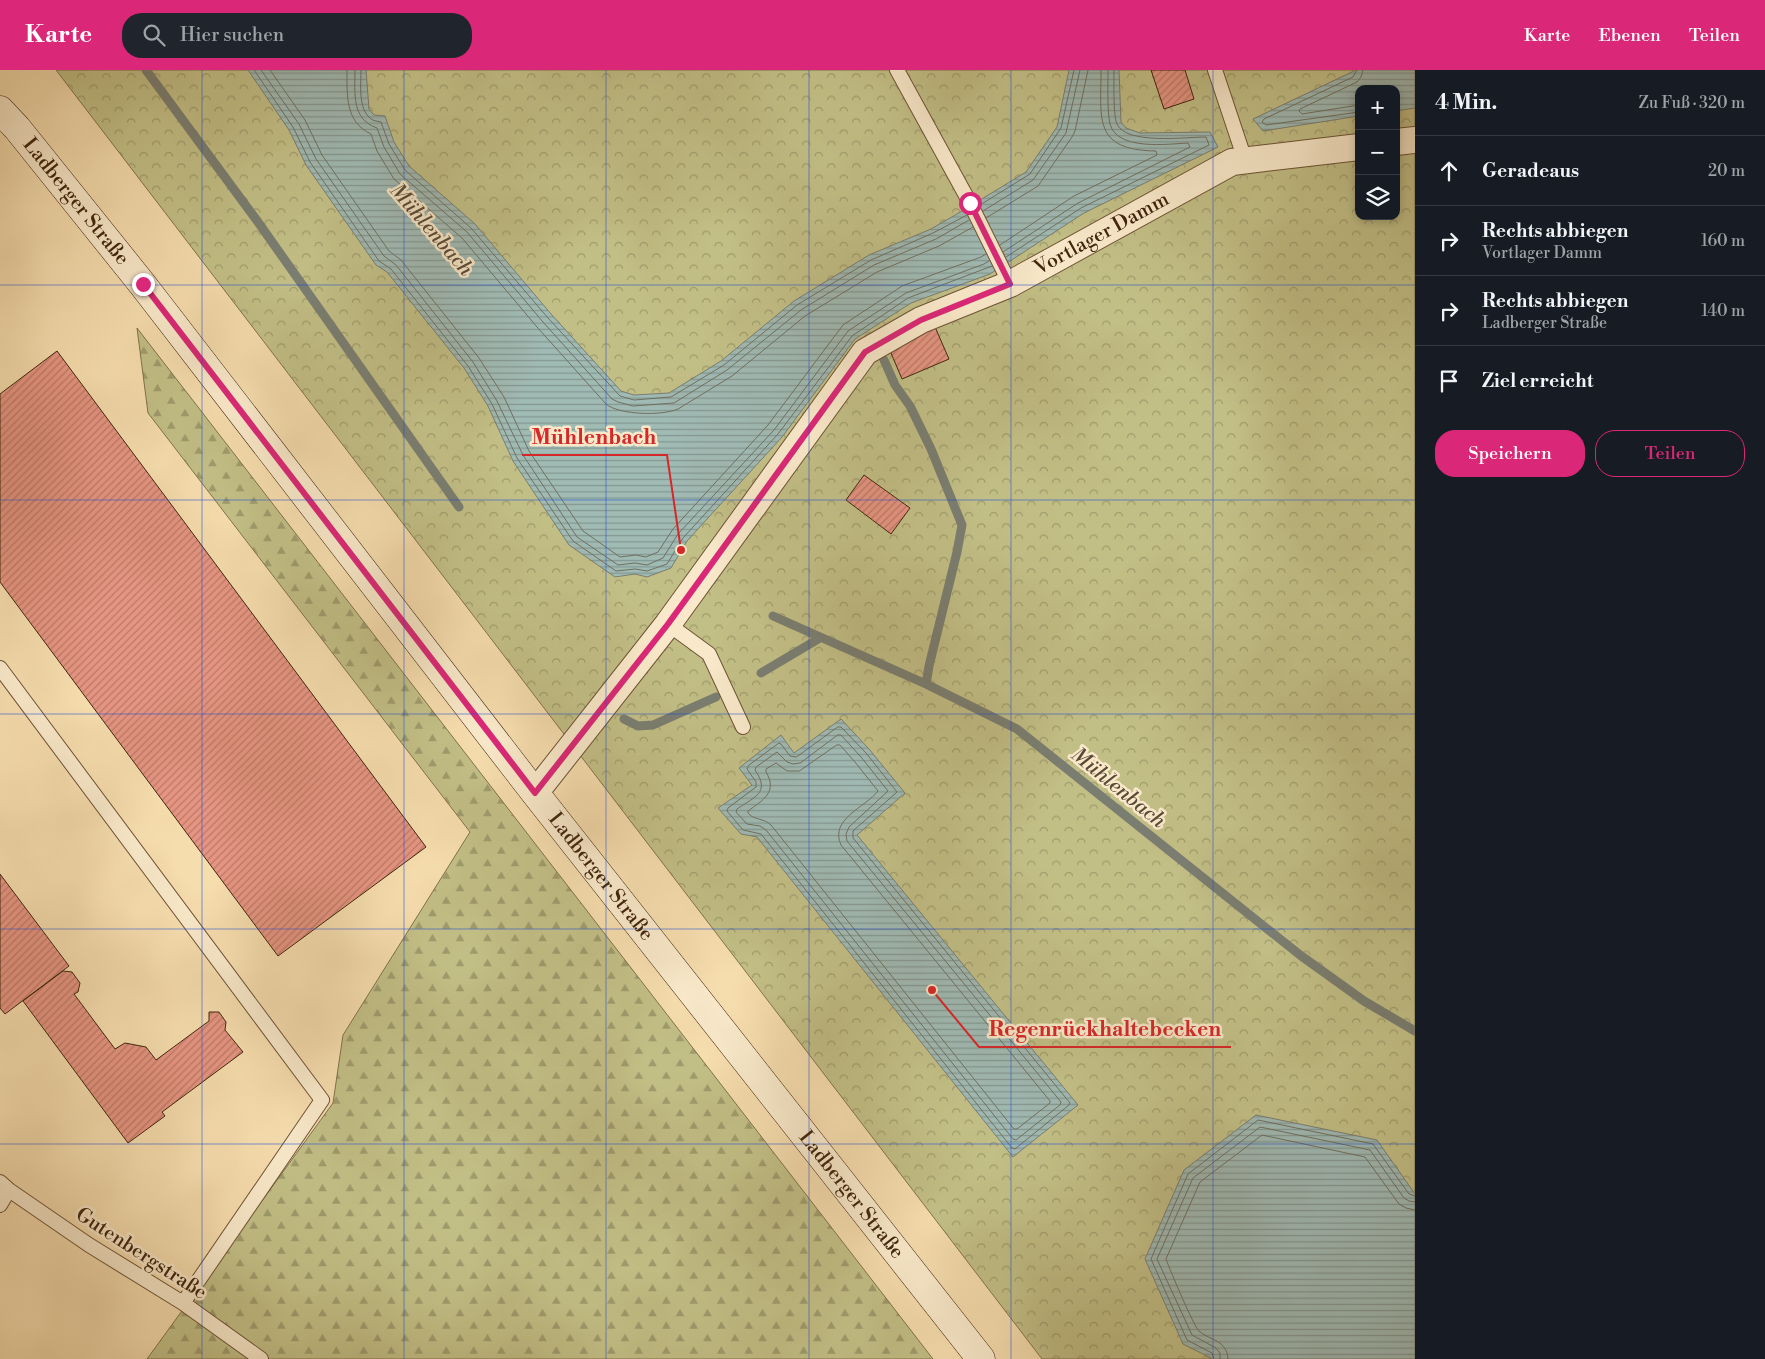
<!DOCTYPE html>
<html lang="de">
<head>
<meta charset="utf-8">
<style>
  body { margin:0; font-family:"Libre Bodoni",serif; background:#20242c; color:#f1f3f6 }
  .controls { position:absolute; right:15px; top:15px; display:grid; overflow:hidden; border-radius:10px; box-shadow:0 2px 8px #0003 }
  .controls button { width:45px; height:45px; display:grid; place-items:center; padding:0; border:0; border-bottom:1px solid #363941; background:#171b24; color:#f1f3f6; font:25px sans-serif }
  .stop { position:absolute; width:15px; height:15px; margin:-11px; border:4px solid #db2777; border-radius:50%; background:#fff }
  .stop.end { background:#db2777; border-color:#fff; box-shadow:0 1px 5px #0008 }
  .list { margin:0; padding:0; list-style:none }
  h2 { display:flex; justify-content:space-between; align-items:center; height:65px; margin:0; padding:0 20px; font-size:21px }
  h2 small { font-size:16px; font-weight:400; color:#9ea1a6 }
  .list li { display:grid; grid-template-columns:32px 1fr auto; gap:15px; align-items:center; box-sizing:border-box; height:70px; padding:0 20px; border-top:1px solid #363941 }
  .list b { display:block; font-size:19px; white-space:nowrap }
  .list p { margin:0; font-size:16px; white-space:nowrap; color:#9ea1a6 }
  .list em { font-size:16px; font-style:normal; color:#9ea1a6 }
  .actions { display:flex; gap:10px; padding:15px 20px }
  .actions a { flex:1; padding:11px 0; border:1px solid #db2777; border-radius:20px; text-align:center; font-size:18px; color:#db2777 }
  .actions .main { background:#db2777; color:#fff }
  .icon { flex:none; width:28px; height:28px; fill:none; stroke:currentColor; stroke-width:2; stroke-linecap:round; stroke-linejoin:round }
  .map { position:relative; flex:none; width:1415px; height:1289px; overflow:hidden }
  header { display:flex; align-items:center; gap:30px; box-sizing:border-box; height:70px; padding:0 25px; background:#db2777; color:#fff }
  header strong { font-size:24px }
  nav { display:flex; gap:28px; margin-inline-start:auto; font-size:18px }
  .search { width:350px; height:45px; background:#20242c; display:flex; align-items:center; gap:12px; box-sizing:border-box; padding:0 18px; border-radius:20px; color:#9ea1a6; font-size:19px }
  main { display:flex }
  aside { flex:1; background:#171b24 }
  .map>svg:first-child { display:block }
  .forest { fill:url(#forest-firs); stroke:#81724a }
  .park { fill:url(#park-crowns); stroke:#81724a; fill-rule:evenodd }
  .water { fill:url(#water-rules); stroke:#7a7e71 }
  .lines { fill:none; stroke-linecap:round; stroke-linejoin:round }
  .shore { stroke:#707060; stroke-width:1 }
  .stream { stroke:#7a7e71; stroke-width:9 }
  .building { fill:url(#building-hatch); stroke:#40250d }
  .service-casing { stroke:#6e5335; stroke-width:16 }
  .minor-casing { stroke:#6e5335; stroke-width:28 }
  .secondary-casing { stroke:#40250d; stroke-width:29 }
  .service { stroke:#f9e9ca; stroke-width:14 }
  .minor { stroke:#f9e9ca; stroke-width:26 }
  .secondary { stroke:#f9e9ca; stroke-width:28 }
  .route { stroke:#db2777; stroke-width:6 }
  .grid { fill:none; stroke:#1d4ed8; stroke-width:1; stroke-opacity:0.55 }
  .labels { text-anchor:middle; dominant-baseline:central; stroke-width:5; stroke-linejoin:round; paint-order:stroke }
  .street-label { font-size:20px; fill:#40250d; stroke:#f9e9ca }
  .water-label { font-size:21px; font-style:italic; fill:#584a37; stroke:#f9e9ca }
  .leader { fill:none; stroke:#d62828; stroke-width:2 }
  .callout-dot { fill:#d62828; stroke:#f9e9ca; stroke-width:2 }
  .callout-label { font-size:21px; text-anchor:middle; font-weight:bold; fill:#d62828; stroke:#f9e9ca; stroke-width:5; stroke-linejoin:round; paint-order:stroke }
</style>
</head>
<body>
<header>
<strong>Karte</strong>
<div class="search"><svg class="icon" aria-label="search" viewBox="0 0 24 24"><circle cx="10" cy="10" r="6"/><path d="M15 15l6 6"/></svg>Hier suchen</div>
<nav><a>Karte</a><a>Ebenen</a><a>Teilen</a></nav>
</header>
<main>
<div class="map">
<svg width="1415" height="1289" viewBox="0 0 1415 1289">
  <defs>
    <pattern id="forest-firs" width="22" height="20" patternUnits="userSpaceOnUse" patternTransform="scale(1.25)"><rect width="22" height="20" fill="#c2bf86"/><path d="M5 1l3.5 6h-7zM16 11l3.5 6h-7z" fill="#9f9b6c"/></pattern>
    <pattern id="park-crowns" width="20" height="18" patternUnits="userSpaceOnUse" patternTransform="scale(1.25)"><rect width="20" height="18" fill="#c2bf86"/><path d="M2 6a3 3 0 1 1 6 0M12 15a3 3 0 1 1 6 0" fill="none" stroke="#9f9b6c"/></pattern>
    <pattern id="water-rules" width="6" height="5" patternUnits="userSpaceOnUse" patternTransform="scale(1.25)"><rect width="6" height="5" fill="#a0bab4"/><path d="M0 2.5h6" fill="none" stroke="#849791"/></pattern>
    <pattern id="building-hatch" width="6" height="6" patternUnits="userSpaceOnUse" patternTransform="scale(1.25)"><rect width="6" height="6" fill="#e69582"/><path d="M-1 1l2-2M0 6l6-6M5 7l2-2" fill="none" stroke="#bc7969"/></pattern>
  </defs>
  <rect width="100%" height="100%" fill="#f6ddae"/>
  <filter id="stains"><feTurbulence type="fractalNoise" baseFrequency=".004" numOctaves="4"/><feColorMatrix values="0 0 0 0 .2 0 0 0 0 .09 0 0 0 0 .02 0 0 0 .5 -.17"/></filter>
  <radialGradient id="worn" r=".72"><stop offset=".6" stop-color="#630" stop-opacity="0"/><stop offset="1" stop-color="#630" stop-opacity=".3"/></radialGradient>
  <path class="forest" d="M137 258 933 1289H147L333 1033 343 965 470 762 148 343Z"/>
  <path class="park" d="M56 0H1415V1289H1042ZM1359 19H1396V146H1359Z"/>
  <path class="water" d="M248 0H366L369 39 374 45 385 46 394 72 409 96 475 154 551 244 621 321 634 325 669 323 721 291 794 231 869 185 931 159 962 141 1026 102 1057 57 1069 0H1119L1121 52 1126 58 1140 63 1210 62 1218 77 1084 143 990 204 911 233 855 269 782 367 687 471 671 498 647 507 635 504 615 507 569 475 513 391 488 336 464 298 387 202 376 195 306 95 289 60Z
    M1356 0H1415V38L1396 41V19H1359V46L1263 61 1253 49Z
    M841 649 869 679 905 723 857 765 1078 1035 1013 1087 757 767 741 764 718 738 752 715 739 698 781 665 794 683Z
    M1256 1045 1377 1070 1415 1124V1289H1213L1183 1274 1145 1189 1184 1100Z"/>
  <g class="lines">
    <path class="shore" d="M254 0 293 57 310 92 379 191 391 199 468 296 492 334 517 388 573 471 616 501 635 499 647 501 667 494 683 468 778 364 852 266 908 228 992 196
      M261 0 299 54 316 89 384 186 396 195 473 292 497 331 523 385 577 467 618 495 635 493 647 495 663 488 678 464 774 360 848 261 906 223 984 194 989 191
      M270 0 305 50 322 85 389 181 401 190 479 288 504 327 529 381 583 461 620 487 636 485 646 487 658 482 673 459 768 355 843 255 902 216 981 187 986 184
      M347 0C347 25 345 52 371 64L377 81 394 109 462 168 537 257 606 334C619 345 662 346 678 339L732 306 805 246 877 202 939 176 973 157
      M355 0C355 23 351 49 377 58L384 77 400 104 467 162 543 252 612 329 618 332 633 336 674 333 727 300 801 240 874 195 936 169 969 150
      M361 0C361 14 358 38 370 48 373 51 377 51 381 52L389 74 405 100 471 158 548 248 620 326 634 330 671 327 724 295 797 235 871 190 933 163 967 145
      M1357 0 1353 7 1264 49 1262 52 1266 55 1359 42
      M1359 35 1302 44 1299 41 1300 39 1357 12 1361 7 1363 0
      M980 135 1030 104 1061 58 1074 0
      M983 141 1033 110 1066 63 1080 0
      M986 148 1038 116 1072 67 1075 61 1088 0
      M1000 175 1074 126 1157 85 1156 81C1093 80 1101 50 1101 0
      M1003 182 1078 133 1190 77 1188 73C1168 74 1117 81 1110 54 1107 41 1108 14 1108 0
      M1006 187 1081 138 1209 75 1206 67C1186 67 1126 75 1117 54 1113 46 1114 10 1114 0
      M838 657H841L866 683 897 722 853 761V768L1070 1033 1069 1035 1015 1079 1012 1078 761 764 743 760 727 741 728 738 756 717V712L747 699 749 695 779 673 781 674 790 686 796 687Z
      M838 665H841L861 687 888 721 849 757 846 764 847 771 1061 1032 1060 1035 1016 1070 1013 1069 766 760 760 756 747 754 736 742 737 739C754 727 771 723 755 700L756 697 777 682 787 692 793 694 800 693Z
      M837 675H840L855 692 878 721C866 737 829 749 841 775L1050 1031V1033L1017 1059H1014L771 755C764 748 753 750 748 743V741C763 730 778 722 766 702V699L776 693 787 701H799Z
      M1214 1289 1212 1283 1187 1270 1151 1189 1188 1104 1258 1050 1373 1074 1409 1124 1415 1126
      M1220 1289V1283L1216 1278 1192 1265 1157 1189 1193 1108 1260 1057 1370 1080 1404 1128 1409 1131 1415 1132
      M1228 1289C1227 1270 1211 1271 1199 1261 1194 1257 1170 1200 1166 1189L1200 1112 1262 1065 1365 1087 1399 1134 1406 1138 1415 1140"/>
    <path class="stream" d="M146 0 258 152 459 437
      M884 290 895 315 910 336 931 379 962 455 957 482 929 596 926 614
      M773 546 926 614 1017 659 1300 885 1364 931 1415 961
      M761 603 820 568
      M624 649 638 656 653 655 716 627"/>
  </g>
  <path class="building" d="M1151 0H1185L1194 29 1164 39Z
    M935 257 949 289 902 309 888 276Z
    M57 281 426 777 278 886 0 512V324Z
    M864 405 910 438 891 464 846 430Z
    M0 804 69 896 5 944 0 938Z
    M63 901 72 902 80 913 78 922 74 924 115 979 125 973 146 977 156 990 209 951V942H219L226 952 225 960 243 982 162 1042 165 1046 128 1073 23 931Z"/>
  <g class="lines">
    <g class="service-casing">
      <path id="service" d="M897 0 970 133 1010 214
        M1215 0 1245 90
        M668 554 709 584 743 657
        M0 598 322 1030 183 1233
        M0 1112 9 1120 89 1175 183 1233 261 1289
        M0 1135 9 1120"/>
    </g>
    <g class="minor-casing">
      <g id="minor">
        <path d="M1396 72 1415 70"/>
        <path id="s1" d="M535 723 668 554 865 282 921 250 1010 214 1232 92 1359 77"/>
      </g>
    </g>
    <g class="secondary-casing">
      <g id="secondary">
        <path id="s2" d="M0 40 17 58 143 215 535 723 981 1289"/>
      </g>
    </g>
    <use href="#service" class="service"/>
    <use href="#minor" class="minor"/>
    <use href="#secondary" class="secondary"/>
  </g>
  <g class="lines">
    <path class="route" d="M143 214 535 723 668 554 865 282 921 250 1010 214 970 133"/>
  </g>
  <path class="grid" d="M202 0V1289M404 0V1289M606 0V1289M809 0V1289M1011 0V1289M1213 0V1289M0 215H1415M0 430H1415M0 644H1415M0 859H1415M0 1074H1415"/>
  <g class="labels">
    <g class="street-label">
      <text stroke="none"><textPath href="#s2" startOffset="119">Ladberger Straße</textPath></text>
      <text stroke="none"><textPath href="#s1" startOffset="816">Vortlager Damm</textPath></text>
      <text stroke="none"><textPath href="#s2" startOffset="974">Ladberger Straße</textPath></text>
      <text stroke="none"><textPath href="#s2" startOffset="1379">Ladberger Straße</textPath></text>
      <text transform="translate(141 1184) rotate(33)">Gutenbergstraße</text>
    </g>
    <g class="water-label">
      <text transform="translate(431 160) rotate(49)">Mühlenbach</text>
      <text transform="translate(1118 718) rotate(39)">Mühlenbach</text>
    </g>
  </g>
  <path class="leader" d="M681 480L667 385H522M932 920L979 977H1231"/>
  <g class="callout-dot">
    <circle cx="681" cy="480" r="5"/>
    <circle cx="932" cy="920" r="5"/>
  </g>
  <g class="callout-label">
    <text x="594" y="374">Mühlenbach</text>
    <text x="1105" y="966">Regenrückhaltebecken</text>
  </g>
  <rect width="100%" height="100%" filter="url(#stains)"/>
  <rect width="100%" height="100%" fill="url(#worn)"/>
</svg>
<div class="controls">
<button>+</button>
<button>−</button>
<button><svg class="icon" aria-label="layers" viewBox="0 0 24 24"><path d="M12 4l9 5-9 5-9-5zM3 14l9 5 9-5"/></svg></button>
</div>
<div class="stop" style="left:970px;top:133px"></div>
<div class="stop end" style="left:143px;top:214px"></div>
</div>
<aside>
<h2>4 Min.<small>Zu Fuß · 320 m</small></h2>
<ul class="list">
<li><svg class="icon" aria-label="ahead" viewBox="0 0 24 24"><path d="M12 20V5M6 11l6-6 6 6"/></svg><div><b>Geradeaus</b></div><em>20 m</em></li>
<li><svg class="icon" aria-label="right" viewBox="0 0 24 24"><path d="M7 20v-9h11M14 6l5 5-5 5"/></svg><div><b>Rechts abbiegen</b><p>Vortlager Damm</p></div><em>160 m</em></li>
<li><svg class="icon" aria-label="right" viewBox="0 0 24 24"><path d="M7 20v-9h11M14 6l5 5-5 5"/></svg><div><b>Rechts abbiegen</b><p>Ladberger Straße</p></div><em>140 m</em></li>
<li><svg class="icon" aria-label="arrive" viewBox="0 0 24 24"><path d="M6 21V4h12l-3 4 3 4H6"/></svg><div><b>Ziel erreicht</b></div></li>
</ul>
<div class="actions"><a class="main">Speichern</a><a>Teilen</a></div>
</aside>
</main>
</body>
</html>
